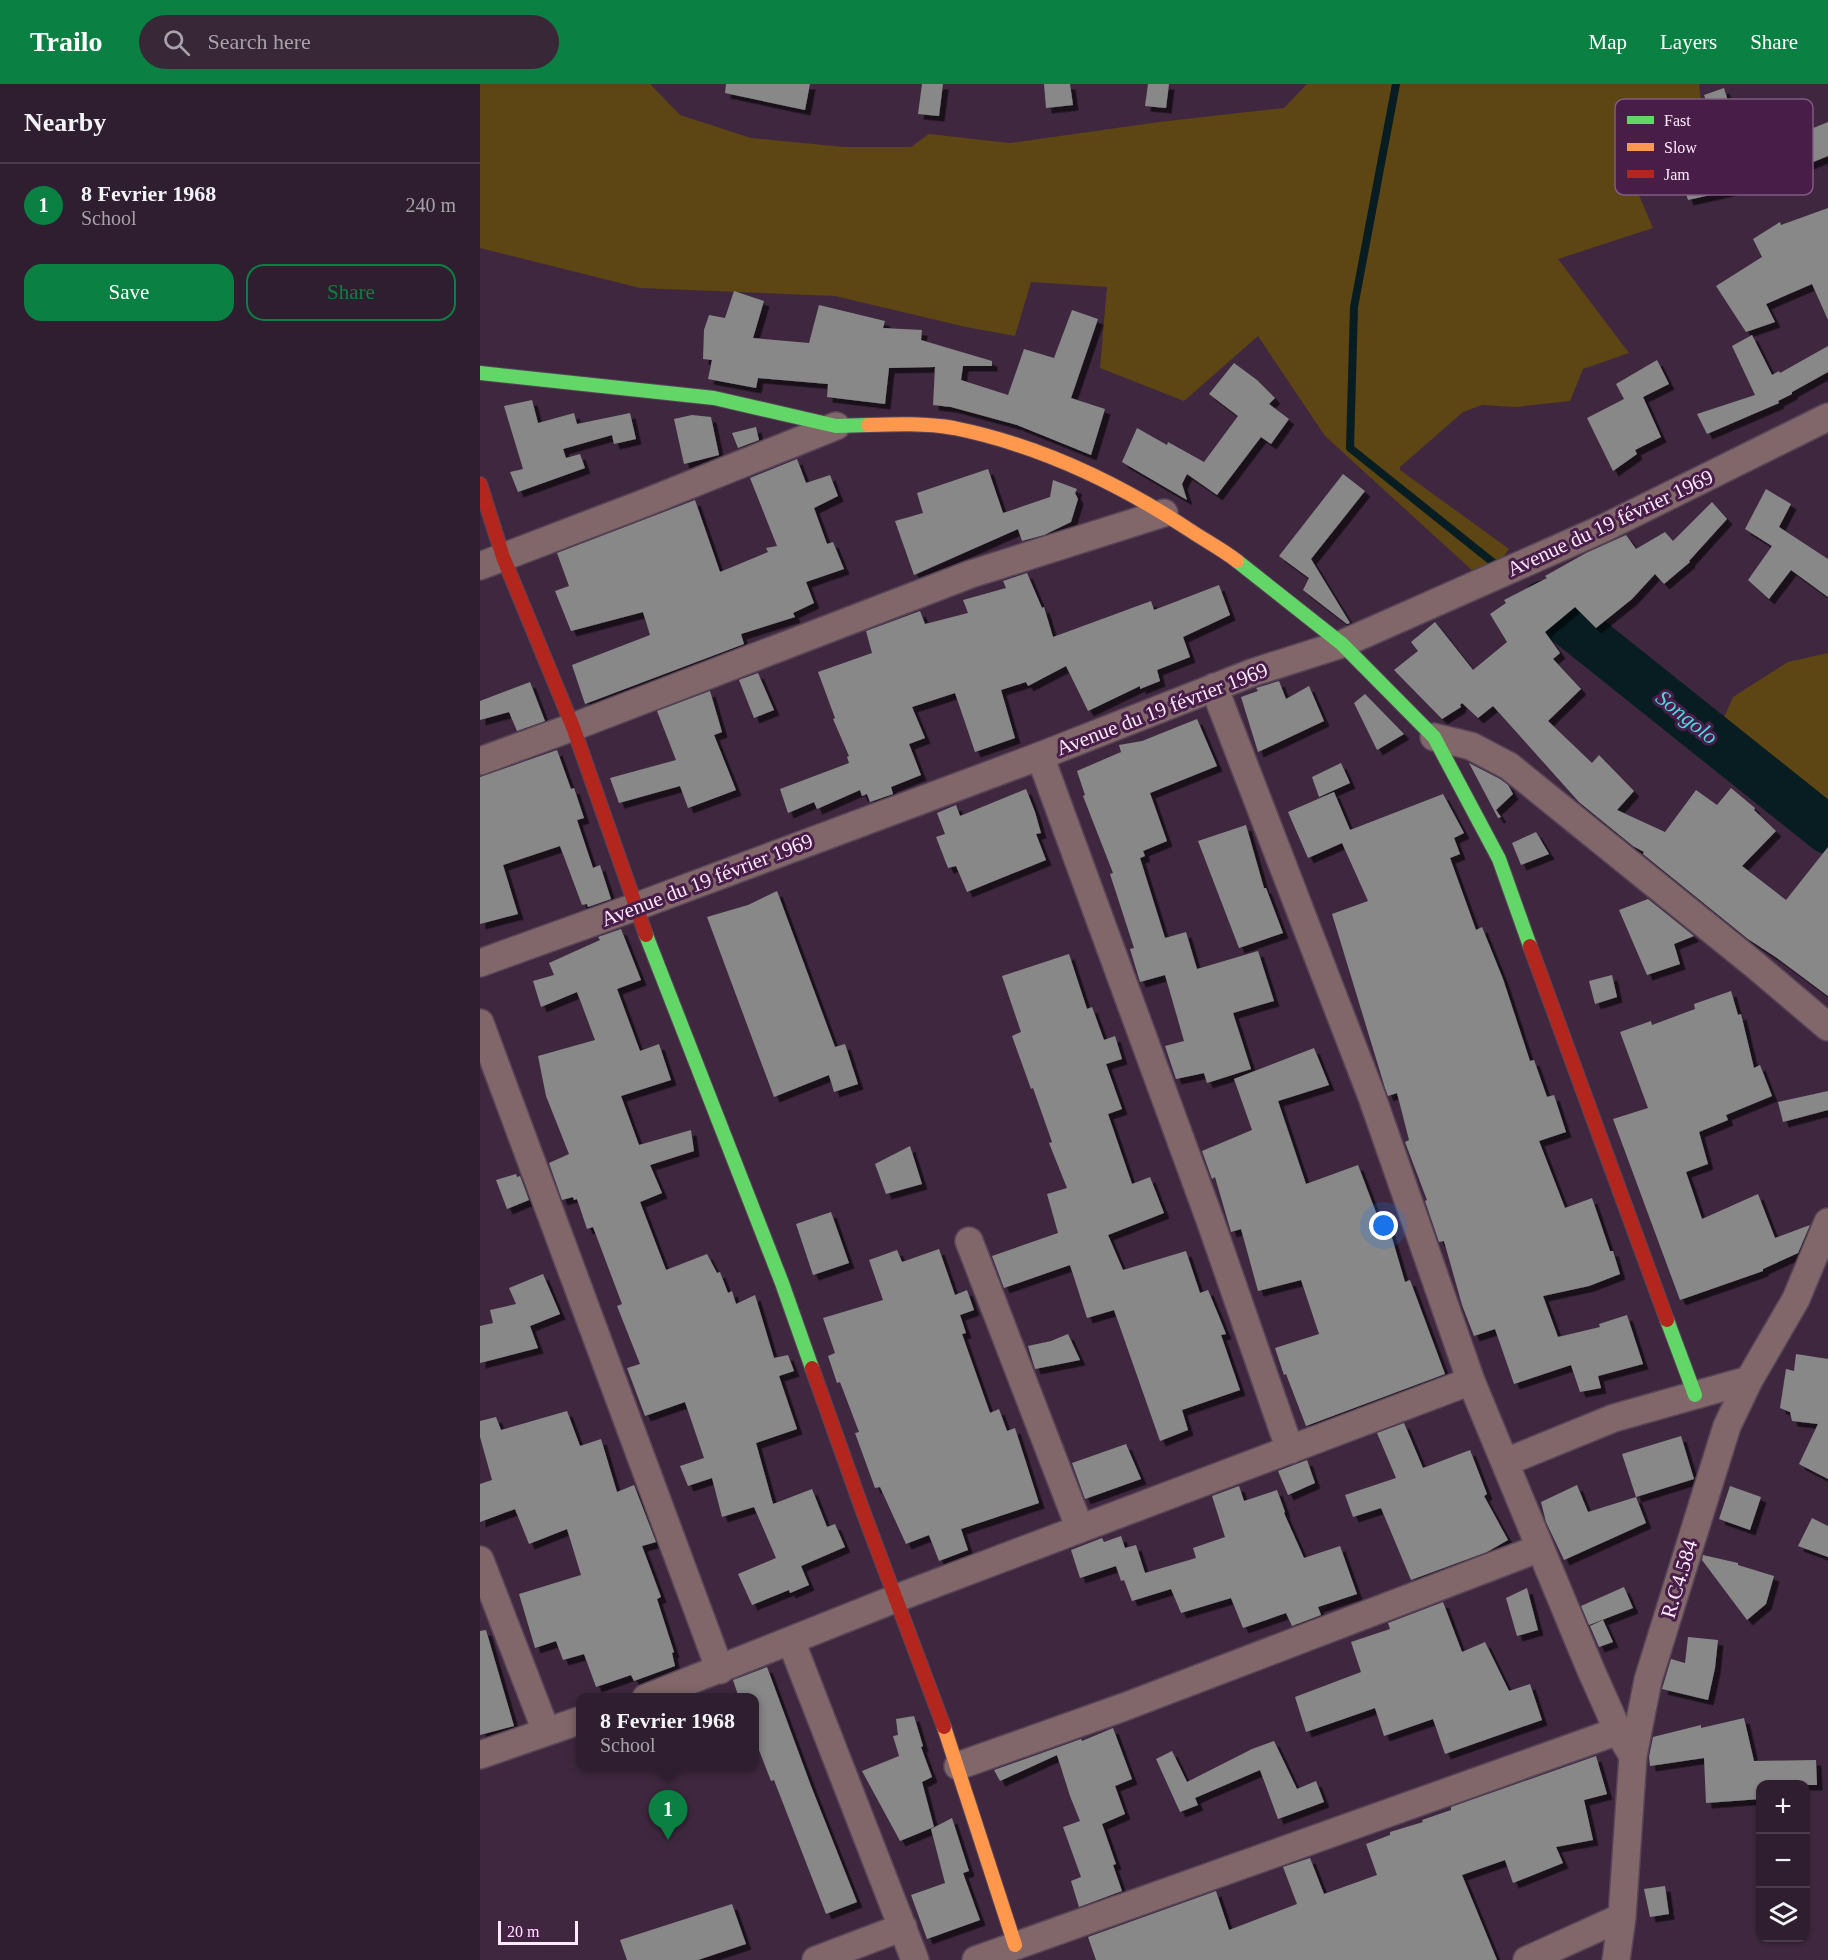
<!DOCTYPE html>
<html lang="en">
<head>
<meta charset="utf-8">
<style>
  body { margin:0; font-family:Georgia,serif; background:#372737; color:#f1f3f6 }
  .controls { position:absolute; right:18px; bottom:18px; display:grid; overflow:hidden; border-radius:12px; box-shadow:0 2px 4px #0004 }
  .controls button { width:54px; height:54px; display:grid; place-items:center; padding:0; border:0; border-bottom:2px solid #4a3c4b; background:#2f1e2f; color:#f1f3f6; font:30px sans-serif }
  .scale { position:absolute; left:18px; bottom:15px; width:80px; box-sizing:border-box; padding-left:6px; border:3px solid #ffeaff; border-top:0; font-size:16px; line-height:21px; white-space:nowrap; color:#ffeaff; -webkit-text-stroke:4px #481e49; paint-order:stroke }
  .you { position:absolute; left:904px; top:1142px; width:21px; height:21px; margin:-15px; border:4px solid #fff; border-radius:50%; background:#1a73e8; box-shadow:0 0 0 9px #1a73e833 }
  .badge { display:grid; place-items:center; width:39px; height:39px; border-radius:50%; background:#0b8043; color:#fff; font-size:20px; font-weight:700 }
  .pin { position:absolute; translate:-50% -50px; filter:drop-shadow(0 2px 3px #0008) }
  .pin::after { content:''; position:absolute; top:32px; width:21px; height:18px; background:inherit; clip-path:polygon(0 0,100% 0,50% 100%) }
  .popup { position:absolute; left:96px; top:1609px; width:183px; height:78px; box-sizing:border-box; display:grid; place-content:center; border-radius:12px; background:#2f1e2f; filter:drop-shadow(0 2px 4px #0005); font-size:20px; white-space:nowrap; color:#a7a2aa }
  .popup b { font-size:22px; color:#f1f3f6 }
  .popup::after { content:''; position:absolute; left:50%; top:100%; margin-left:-12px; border:12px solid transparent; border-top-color:#2f1e2f }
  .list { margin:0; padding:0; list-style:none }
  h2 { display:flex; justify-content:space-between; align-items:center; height:78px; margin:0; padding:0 24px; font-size:26px }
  h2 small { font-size:20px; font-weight:400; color:#a7a2aa }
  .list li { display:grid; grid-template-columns:39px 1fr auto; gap:18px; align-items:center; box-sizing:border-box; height:84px; padding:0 24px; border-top:2px solid #4a3c4b }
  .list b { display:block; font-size:22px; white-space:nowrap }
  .list p { margin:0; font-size:20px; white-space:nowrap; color:#a7a2aa }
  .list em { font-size:20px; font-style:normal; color:#a7a2aa }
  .actions { display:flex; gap:12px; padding:18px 24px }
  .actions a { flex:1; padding:14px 0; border:2px solid #0b8043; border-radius:18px; text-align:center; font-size:21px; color:#0b8043 }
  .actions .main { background:#0b8043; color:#fff }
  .icon { flex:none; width:33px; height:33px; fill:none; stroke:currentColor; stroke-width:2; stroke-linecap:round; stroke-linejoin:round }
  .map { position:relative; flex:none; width:1348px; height:1876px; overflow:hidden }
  header { display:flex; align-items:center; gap:36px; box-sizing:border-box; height:84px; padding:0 30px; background:#0b8043; color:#fff }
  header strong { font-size:28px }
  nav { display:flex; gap:33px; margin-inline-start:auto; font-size:21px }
  .search { width:420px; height:54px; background:#372737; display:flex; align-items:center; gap:15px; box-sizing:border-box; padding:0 21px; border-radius:33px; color:#a7a2aa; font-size:22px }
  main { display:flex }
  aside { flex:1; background:#2f1e2f }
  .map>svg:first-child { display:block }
  .green { fill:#5d4514 }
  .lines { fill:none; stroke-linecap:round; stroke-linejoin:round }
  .stream { stroke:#071d22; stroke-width:8 }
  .river { stroke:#071d22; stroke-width:48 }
  .building { fill:#888889; filter:url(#shadow) }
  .street-casing { stroke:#584558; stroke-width:30 }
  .fast-casing { stroke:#584558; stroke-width:16 }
  .slow-casing { stroke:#584558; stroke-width:16 }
  .jam-casing { stroke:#584558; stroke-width:16 }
  .street { stroke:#816769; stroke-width:27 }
  .fast { stroke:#63d668; stroke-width:14 }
  .slow { stroke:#ff974d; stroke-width:14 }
  .jam { stroke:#b3261e; stroke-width:14 }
  .labels { text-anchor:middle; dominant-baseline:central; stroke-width:6; stroke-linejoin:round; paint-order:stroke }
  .street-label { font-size:21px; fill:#ffeaff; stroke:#481e49 }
  .water-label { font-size:22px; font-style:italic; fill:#4fd5e4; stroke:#481e49 }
  .key { fill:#481e49; stroke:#7f5b80; stroke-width:1.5 }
  .key-label { font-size:16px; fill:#ffeaff }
</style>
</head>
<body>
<header>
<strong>Trailo</strong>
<div class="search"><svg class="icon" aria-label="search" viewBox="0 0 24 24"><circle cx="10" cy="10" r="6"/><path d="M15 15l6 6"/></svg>Search here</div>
<nav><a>Map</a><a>Layers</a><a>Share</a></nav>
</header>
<main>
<aside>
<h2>Nearby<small></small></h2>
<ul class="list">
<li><span class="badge">1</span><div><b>8 Fevrier 1968</b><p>School</p></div><em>240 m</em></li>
</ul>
<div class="actions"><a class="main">Save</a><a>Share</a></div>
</aside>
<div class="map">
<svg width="1348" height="1876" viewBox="0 0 1348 1876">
  <defs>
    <filter id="shadow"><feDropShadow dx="5.5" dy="5.5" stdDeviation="0" flood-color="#0009"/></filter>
  </defs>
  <rect width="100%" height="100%" fill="#3f283f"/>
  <path class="green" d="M0 0H170L200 31 271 54 364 63H431L449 50 530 59 679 38 804 24 827 0H1221L1219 1 1225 46 1152 91V95L1173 144 1078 175 1149 269 1103 285 1090 317 1036 323 1002 321 983 328 920 383V386L1029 465 1005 498 845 352 778 252 704 317 620 284 627 203 551 198 535 252 486 243 355 212 160 204 0 164Z
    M1348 569V720L1267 678 1247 660 1243 636 1253 613 1308 578Z"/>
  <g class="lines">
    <path class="stream" d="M916 0 874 223 870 364 1020 484"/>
    <path class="river" d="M1065 520 1348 746"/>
  </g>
  <path class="building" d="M246 0H330L325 26 245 9Z
    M442 0H463L459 32 438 30Z
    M564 0H590L593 21 566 24Z
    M668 0H689L686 24 665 22Z
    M1244 4 1251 27 1256 25 1283 93 1248 107 1208 116 1191 64 1236 46 1224 11Z
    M1348 38V72L1321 83H1312L1304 56Z
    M1348 124V236L1332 200 1286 220 1295 238 1266 248 1236 202 1282 173 1273 155 1300 138 1301 141Z
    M254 207 284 217 273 254 329 259 339 221 405 237 403 244 442 246 441 256 512 277V282H483L481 296 528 311 544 265 574 274 592 226 618 235 591 314 625 325 611 371 537 341 471 323 453 321 455 283 409 284 405 320 347 313 348 300 278 294 276 304 228 295 232 276 223 275 224 246 229 231 245 234Z
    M1272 251 1292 291 1299 287 1300 289 1348 262V288L1312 308V310L1298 317 1299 319 1227 350 1217 330 1275 311 1252 262Z
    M1177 276 1189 300 1163 313 1181 353 1155 366 1157 370 1133 387 1107 334 1144 315 1136 300Z
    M754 279 777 296 795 314 789 320 809 335 791 360 781 353 737 411 707 390 702 400 707 416 642 378 657 344 687 361 688 358 724 378 758 332 729 310Z
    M52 316 58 339 94 329 97 340 150 329 156 355 134 360 132 351 83 365 86 374 100 370 105 384 38 408 30 388 43 385 24 322Z
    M212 331 231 333 239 371 204 380 194 335Z
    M276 343 279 356 258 364 252 349Z
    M317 375 326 399 350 391 358 412 334 424 347 460 353 458 364 485 326 498 334 519 313 529 315 533 261 550 264 560 105 620 92 581 170 551 163 528 91 547 75 507 89 502 77 469 215 416 240 488 288 468 286 464 297 462 270 394Z
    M508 385 523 429 570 413 573 396 597 405 595 409 598 415 591 438 564 451 542 457 538 445 434 491 415 437 443 429 437 409Z
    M863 390 885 407 831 475 870 539 867 540 823 506 829 494 799 472Z
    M1286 405 1311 420 1299 443 1348 475V513L1311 486 1289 515 1268 496 1292 462 1265 445Z
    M1232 418 1247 435 1209 477 1210 478 1184 500 1175 490 1152 515 1116 544 1095 523 1065 548 1080 569 1073 575 1101 605 1068 637 1112 679 1119 671 1154 707 1137 726 1185 748 1216 706 1237 721 1251 704 1275 724 1274 726 1296 747 1262 782 1306 816 1348 763V912L1297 874 1268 855 1163 770 1164 768 1153 762 1099 718 1013 622 998 634 982 619 980 621 981 623 962 635 914 586 938 567 931 558 955 538 993 586 1027 558 1010 530 1026 519 1024 516 1067 494 1065 492 1106 469 1146 451 1156 465 1185 448 1193 457Z
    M547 489 562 524 564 523 573 553 671 517 674 526 739 501 750 531 703 553 710 573 677 586 680 597 660 605V602L608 627 586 582 548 602 546 598 521 606 535 654 495 668 475 609 432 623 445 654 429 660 441 691 411 703 413 710 390 718 387 710 382 712 380 706 337 725 334 718 308 729 300 705 369 679 367 673 369 672 353 635 355 634 338 588 392 569 386 547 440 527 445 540 488 529 483 516 526 504 523 497Z
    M278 589 294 626 274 634 259 596Z
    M799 597 806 615 829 602 844 637 778 668 761 613 778 607 776 604Z
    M50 598 65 637 37 647 29 628 0 636V617Z
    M230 607 242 648 234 651 256 706 208 724 200 702 139 719 130 694 196 676 177 627Z
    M885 610 924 650 897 666 874 619Z
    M717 635 737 682 670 709 687 757 663 767 665 772 660 774 685 854 706 848 717 885 778 867 794 917 753 929 771 985 727 999 724 989 696 995 685 962 704 957 685 891 660 898 650 865 654 864 630 790 633 789 603 712 605 711 597 687 641 668 639 661 662 657Z
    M77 666 91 705 94 704 104 734 97 736 113 784 120 781 131 815 108 823 107 820 102 821 80 762 23 781 38 830 0 840V693Z
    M861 679 870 699 839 713 832 693Z
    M989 679 1020 695 1028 701 1033 710 1016 726 1021 733 1018 734Z
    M546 705 555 728 561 749 556 750 566 776 487 808 476 782 468 784 456 753 465 750 457 729 476 721 480 732Z
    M854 708 870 746 963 710 984 749 974 754 980 770 970 774 996 846 1002 843 1023 895 1050 977 1054 976 1067 1013 1074 1011 1086 1048 1059 1057 1085 1124 1112 1114 1130 1167H1133L1140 1190 1109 1202 1063 1212 1078 1253 1120 1243 1119 1240 1147 1231 1163 1280 1118 1292 1121 1304 1100 1308 1091 1281 1034 1300 1015 1245 994 1252 982 1221 964 1157 959 1158 945 1117 947 1116 925 1058 929 1056 917 1009 908 1012 905 1004 852 830 888 817 862 759 828 774 808 728Z
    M766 741 784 804H786L803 849 759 864 718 757Z
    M1056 748 1069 770 1041 781 1032 759Z
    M297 807 355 963 365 960 378 1000 354 1008 349 991 294 1013 227 833 268 821Z
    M1168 815 1214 852 1194 860 1200 880 1167 891 1139 826Z
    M141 845 161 896 137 905 160 967 179 960 191 996 141 1012 159 1061 211 1046 214 1067 170 1081 182 1109 160 1118 186 1186 227 1170 237 1189 240 1188 248 1209 252 1207 256 1220 275 1211 294 1274 308 1271 314 1287 299 1292 317 1345 276 1359 293 1420 332 1405 347 1443 355 1440 365 1463 321 1482 329 1501 310 1509 309 1506 272 1521 258 1490 296 1474 274 1423 242 1433 232 1394 208 1402 200 1382 224 1374 205 1318 165 1332 147 1284 160 1280 137 1222 142 1220 113 1143 107 1145 97 1115 94 1116 93 1113 82 1116 69 1079 89 1070 66 1012 58 972 115 956 97 908 61 923 53 897 74 891 69 879 120 856 118 853Z
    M589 870 607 925 612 923 624 956 635 952 642 975 626 980 642 1025 628 1030 652 1100 670 1093 684 1129 628 1151 643 1186 706 1167 720 1209 728 1206 740 1235 746 1250 741 1251 760 1306 702 1326 708 1346 680 1357 634 1226 607 1234 590 1181 524 1204 512 1172 578 1149 567 1110 587 1104 569 1059 572 1058 553 1004 551 1005 532 952 541 948 522 892Z
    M1132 891 1137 913 1115 920 1109 897Z
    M1251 907 1258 931 1261 930 1274 984 1280 981 1292 1012 1246 1031 1248 1036 1219 1048 1228 1080 1206 1088 1222 1135 1278 1110 1295 1154 1330 1141 1318 1169 1283 1185V1187L1200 1216 1133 1035 1168 1024 1140 948 1171 937 1172 941 1215 925 1214 920Z
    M834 964 849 1001 798 1017 826 1100 878 1081 900 1139 907 1137 925 1198 930 1196 965 1290 826 1342 806 1290 804 1291 795 1264 839 1250 821 1196 778 1207 761 1145 751 1148 735 1093 732 1095 722 1067 772 1046 754 995Z
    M1348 1007V1026L1303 1038 1298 1018Z
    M430 1062 442 1100 406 1110 395 1080Z
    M36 1090 37 1093 40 1092 49 1116 27 1125 16 1096Z
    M351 1128 369 1179 333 1191 316 1140Z
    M459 1165 475 1211 487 1206 494 1226 480 1231 486 1249 482 1250 510 1329 519 1325 527 1347 535 1344 559 1419 481 1445 488 1466 459 1477 449 1451 426 1460 400 1403 395 1404 375 1349 379 1348 360 1298 357 1299 348 1272 355 1269 343 1234 403 1216 389 1176 417 1166 422 1178Z
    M63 1190 80 1230 50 1242 58 1264 0 1279V1242L13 1239 10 1226 36 1220 29 1204Z
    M588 1250 600 1276 555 1285 548 1262 571 1257Z
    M1316 1270 1348 1275V1395L1319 1380 1338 1340 1312 1337 1310 1328 1300 1324 1306 1285 1314 1287Z
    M87 1327 100 1362 121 1355 137 1408 154 1401 176 1458 162 1462 181 1513 177 1515 194 1568 192 1569 195 1582 154 1597 151 1591 116 1603 104 1570 83 1576 76 1557 55 1564 39 1510 101 1491 87 1445 49 1460 35 1425 0 1438V1400L12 1396 0 1353V1337L16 1333 21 1346Z
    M924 1339 943 1384 990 1366 1007 1410 1004 1412 1028 1456 1007 1468 931 1496 901 1424 873 1433 865 1411 916 1394 897 1349Z
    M1201 1352 1214 1395 1156 1413 1166 1439 1084 1476 1066 1438 1061 1418 1097 1401 1108 1428 1156 1413 1142 1370Z
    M646 1360 661 1395 605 1415 592 1379Z
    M827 1376 835 1399 808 1411 798 1387Z
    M759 1402 764 1417 797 1406 805 1428 804 1429 824 1474 860 1462 877 1510 838 1523 841 1531 812 1542 806 1529 763 1544 751 1514 701 1529 691 1505 652 1517 644 1496 641 1497 636 1482 600 1494 591 1466 622 1454 624 1458 641 1452 645 1464 656 1461 665 1489 716 1474 713 1464 745 1453 732 1412Z
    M1250 1402 1281 1413 1270 1446 1239 1435Z
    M1332 1434 1348 1442V1473L1318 1462Z
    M1223 1471 1258 1479V1481L1294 1492 1286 1520 1267 1536 1222 1476Z
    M1144 1503 1153 1524 1109 1541 1101 1522Z
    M1047 1504 1058 1546 1037 1552 1026 1514Z
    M963 1518 982 1568 1005 1558 1029 1607 1050 1600 1062 1636 965 1670 953 1635 904 1652 895 1624 826 1648 815 1613 881 1588 871 1558 910 1545 908 1539Z
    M1123 1536 1133 1558 1119 1563 1110 1542Z
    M6 1546 34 1642 0 1651V1547Z
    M1208 1553 1238 1556 1235 1584 1228 1616 1182 1605 1191 1575 1205 1579Z
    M287 1583 331 1702 377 1818 346 1830 294 1696 291 1697 275 1656V1614H259L253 1596Z
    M434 1632 443 1662 441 1663 452 1693 442 1698 454 1743 420 1757 382 1687 419 1672 413 1652 418 1651 416 1635Z
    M1264 1634 1274 1677 1336 1676 1337 1701H1281V1715L1226 1719 1224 1674 1170 1682 1169 1673 1173 1653 1221 1641V1644Z
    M633 1644 652 1695 635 1702 645 1730 622 1740 636 1780 633 1781 642 1807 599 1823 591 1797 601 1793 583 1743 600 1737 590 1712 577 1671 520 1697 514 1686 601 1655 602 1657Z
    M794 1657 817 1705 836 1697 844 1718 798 1735 780 1686 715 1714 718 1721 700 1728 676 1675 692 1667 707 1698 772 1665Z
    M1116 1672 1127 1710 1104 1716 1113 1756 1076 1763 1083 1779 1033 1799 1025 1776 982 1791 1017 1876H616L608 1853 736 1807 749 1846 817 1820 803 1783 830 1774 844 1810 897 1791 886 1760 910 1751V1748L943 1738 942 1736 971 1726V1723Z
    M472 1734 489 1787 483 1789 500 1836 447 1855 431 1811 465 1799 451 1745Z
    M1185 1802 1189 1830 1170 1833 1164 1805Z
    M252 1820 266 1860 218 1876H147L140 1856Z"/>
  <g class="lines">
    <g class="street-casing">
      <path id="street" d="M0 482 167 418 356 342
        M734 603 892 1013 991 1297 1110 1584 1138 1647 1153 1672
        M954 653 991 662 1029 682 1275 881 1348 943
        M560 672 730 1136 810 1366
        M0 677 93 643 491 490 684 429
        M0 879 155 823 560 672 774 588 862 560 1124 444 1348 333
        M0 939 240 1586
        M489 1157 600 1445
        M1026 1378 1134 1334 1269 1296
        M0 1476 66 1647
        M311 1557 435 1876
        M166 1614 417 1514 991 1297
        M0 1671 101 1636
        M478 1682 644 1623 1060 1464
        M336 1876 423 1843
        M496 1876 1138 1647
        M1047 1876 1142 1833
        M1136 1876 1142 1833 1153 1672 1168 1596 1247 1342 1269 1296 1316 1215 1348 1138"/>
    </g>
    <g class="fast-casing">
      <path id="fast" d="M0 289 234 314 356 342 388 341
        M757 477 862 560 954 653 1019 775 1050 862
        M166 851 302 1199 332 1284
        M1187 1236 1215 1311"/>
    </g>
    <g class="slow-casing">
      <path id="slow" d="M388 341C416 340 446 339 474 344 558 361 640 400 711 447 726 457 743 466 757 477
        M464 1643 535 1861"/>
    </g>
    <g class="jam-casing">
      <path id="jam" d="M0 400 23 473 93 643 166 851
        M1050 862 1187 1236
        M332 1284 384 1430 464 1643"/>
    </g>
    <use href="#street" class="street"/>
    <use href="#fast" class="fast"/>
    <use href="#slow" class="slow"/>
    <use href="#jam" class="jam"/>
  </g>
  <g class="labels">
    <g class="street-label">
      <text transform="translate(1130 439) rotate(-25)">Avenue du 19 février 1969</text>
      <text transform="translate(682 625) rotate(-21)">Avenue du 19 février 1969</text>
      <text transform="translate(227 796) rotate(-21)">Avenue du 19 février 1969</text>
      <text transform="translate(1199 1495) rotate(-73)">R.C4.584</text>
    </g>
    <g class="water-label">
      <text transform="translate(1207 633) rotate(39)">Songolo</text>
    </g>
  </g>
  <rect x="1135" y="15" width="198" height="96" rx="9" class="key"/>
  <rect x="1147" y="32" width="27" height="8" fill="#63d668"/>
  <rect x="1147" y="59" width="27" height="8" fill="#ff974d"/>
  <rect x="1147" y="86" width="27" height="8" fill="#b3261e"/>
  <g class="key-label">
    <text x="1184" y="42">Fast</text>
    <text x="1184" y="69">Slow</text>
    <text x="1184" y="96">Jam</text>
  </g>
</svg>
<div class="controls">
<button>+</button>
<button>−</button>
<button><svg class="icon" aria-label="layers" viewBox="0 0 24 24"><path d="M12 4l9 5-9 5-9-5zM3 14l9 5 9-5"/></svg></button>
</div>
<div class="scale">20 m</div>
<div class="you"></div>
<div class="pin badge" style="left:188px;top:1756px">1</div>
<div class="popup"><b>8 Fevrier 1968</b>School</div>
</div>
</main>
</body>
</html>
